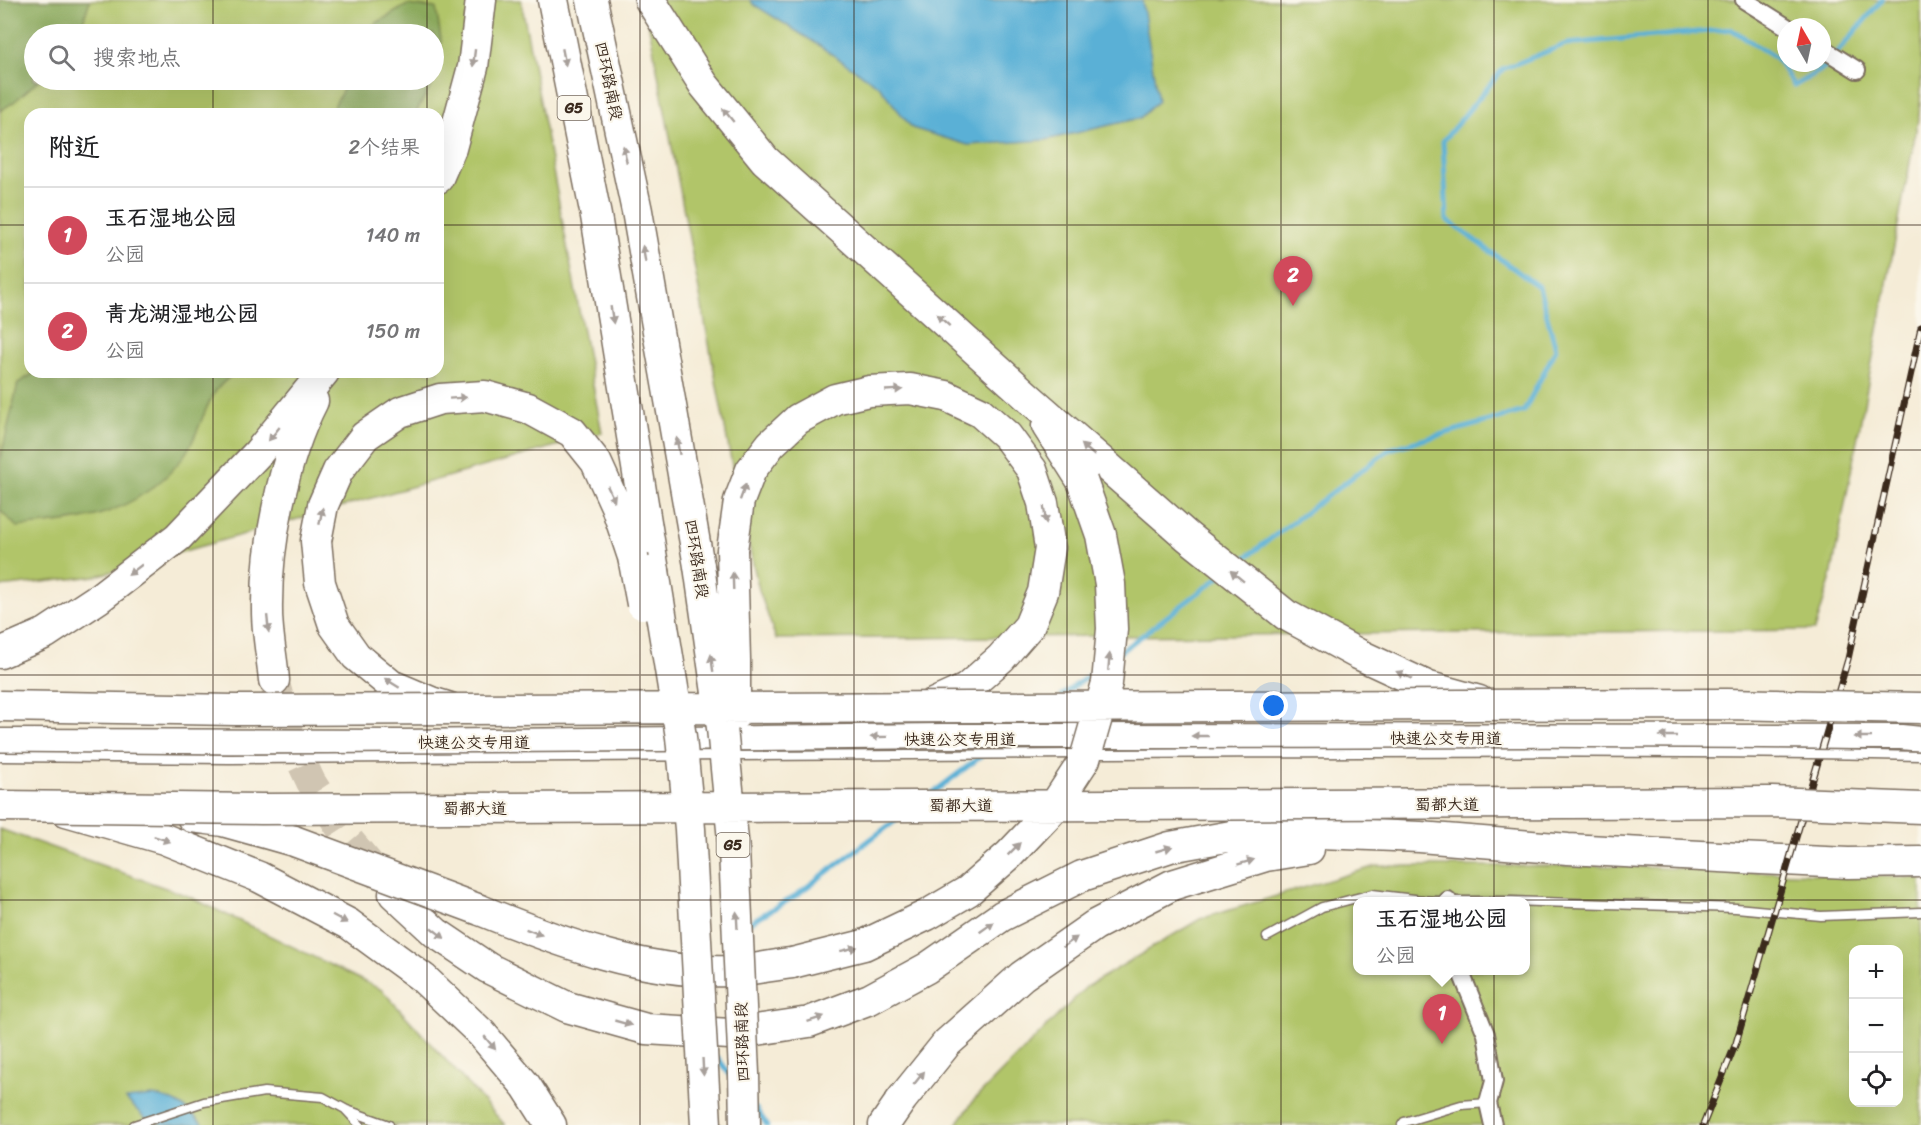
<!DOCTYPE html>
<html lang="zh">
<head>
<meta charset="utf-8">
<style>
  body { margin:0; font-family:Sriracha,"LXGW WenKai TC",sans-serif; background:#f2f2f2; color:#202124 }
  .controls { position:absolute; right:18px; bottom:18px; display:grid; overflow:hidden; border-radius:12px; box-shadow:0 6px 24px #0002 }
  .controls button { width:54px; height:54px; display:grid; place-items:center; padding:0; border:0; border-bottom:2px solid #e0e0e0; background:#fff; color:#202124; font:30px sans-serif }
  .compass { position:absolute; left:1777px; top:18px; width:54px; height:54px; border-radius:50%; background:#fff; box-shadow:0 6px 24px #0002; rotate:351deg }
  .you { position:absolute; left:1274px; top:706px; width:21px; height:21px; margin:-15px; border:4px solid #fff; border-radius:50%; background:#1a73e8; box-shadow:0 0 0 9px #1a73e833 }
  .badge { display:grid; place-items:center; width:39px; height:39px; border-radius:50%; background:#d1495b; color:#fff; font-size:20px; font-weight:700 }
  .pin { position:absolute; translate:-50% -50px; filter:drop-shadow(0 2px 3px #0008) }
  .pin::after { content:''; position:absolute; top:32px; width:21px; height:18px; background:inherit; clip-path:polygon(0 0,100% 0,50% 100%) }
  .popup { position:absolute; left:1353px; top:897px; width:177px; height:78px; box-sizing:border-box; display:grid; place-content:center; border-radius:12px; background:#fff; filter:drop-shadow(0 2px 4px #0005); font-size:20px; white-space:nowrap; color:#757577 }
  .popup b { font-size:22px; color:#202124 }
  .popup::after { content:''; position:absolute; left:50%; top:100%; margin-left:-12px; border:12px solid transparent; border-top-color:#fff }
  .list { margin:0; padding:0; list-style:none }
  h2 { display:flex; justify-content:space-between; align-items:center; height:78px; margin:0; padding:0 24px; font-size:26px }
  h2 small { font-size:20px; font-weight:400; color:#757577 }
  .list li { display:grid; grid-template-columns:39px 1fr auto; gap:18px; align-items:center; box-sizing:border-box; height:96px; padding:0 24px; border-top:2px solid #e0e0e0 }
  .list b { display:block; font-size:22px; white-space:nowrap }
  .list p { margin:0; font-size:20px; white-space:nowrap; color:#757577 }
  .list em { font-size:20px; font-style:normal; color:#757577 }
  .icon { flex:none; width:33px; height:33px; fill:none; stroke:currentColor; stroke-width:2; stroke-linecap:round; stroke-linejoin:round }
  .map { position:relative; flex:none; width:1921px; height:1125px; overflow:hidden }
  .search { position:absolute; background:#fff; box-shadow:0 6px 24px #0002; left:24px; top:24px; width:420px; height:66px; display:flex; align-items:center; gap:15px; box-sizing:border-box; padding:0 21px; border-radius:33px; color:#757577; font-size:22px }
  .panel { position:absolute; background:#fff; box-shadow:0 6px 24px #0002; left:24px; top:108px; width:420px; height:270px; border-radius:18px }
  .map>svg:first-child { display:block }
  .green { fill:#b1c569; stroke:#767844; stroke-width:1.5; fill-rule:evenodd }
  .forest { fill:#8caa5d; stroke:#646a3e; stroke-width:1.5 }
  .water { fill:#5ab0d6; stroke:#4a6d7a; stroke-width:1.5 }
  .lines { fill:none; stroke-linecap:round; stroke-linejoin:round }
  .stream { stroke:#5ab0d6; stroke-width:5 }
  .highway-tunnel { stroke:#d0c5b2; stroke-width:30; stroke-dasharray:30 15; stroke-linecap:butt }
  .lane-casing { stroke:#7c6e5f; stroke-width:11 }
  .street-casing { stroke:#7c6e5f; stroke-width:20 }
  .secondary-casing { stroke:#7c6e5f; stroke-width:27 }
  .highway-casing { stroke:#7c6e5f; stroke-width:33 }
  .lane { stroke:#fff; stroke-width:8 }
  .street { stroke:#fff; stroke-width:16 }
  .secondary { stroke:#fff; stroke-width:24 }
  .highway { stroke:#fff; stroke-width:30 }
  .rail-casing { stroke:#3b2a1e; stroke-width:7 }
  .rail { stroke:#fbf7ec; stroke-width:4.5; stroke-dasharray:14; stroke-linecap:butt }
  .lane-bridge-casing { stroke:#7c6e5f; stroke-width:11; stroke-linecap:butt }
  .highway-bridge-casing { stroke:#7c6e5f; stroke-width:33; stroke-linecap:butt }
  .lane-bridge { stroke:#fff; stroke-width:8 }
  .highway-bridge { stroke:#fff; stroke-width:30 }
  .oneway { fill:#a79f9a }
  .grid { fill:none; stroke:#3b2a1e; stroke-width:1.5; stroke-opacity:0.55 }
  .labels { text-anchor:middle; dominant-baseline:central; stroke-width:4.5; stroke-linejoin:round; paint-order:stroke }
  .shield { fill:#fbf7ec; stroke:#75685c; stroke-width:1.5 }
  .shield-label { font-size:15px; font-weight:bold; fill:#3b2a1e }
  .street-label { font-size:16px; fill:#3b2a1e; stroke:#fbf7ec }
</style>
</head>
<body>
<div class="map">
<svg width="1921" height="1125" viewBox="0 0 1921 1125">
  <rect width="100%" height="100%" fill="#fbf7ec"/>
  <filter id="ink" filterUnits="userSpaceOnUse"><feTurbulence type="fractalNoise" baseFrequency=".0167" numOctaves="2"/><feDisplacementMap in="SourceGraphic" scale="12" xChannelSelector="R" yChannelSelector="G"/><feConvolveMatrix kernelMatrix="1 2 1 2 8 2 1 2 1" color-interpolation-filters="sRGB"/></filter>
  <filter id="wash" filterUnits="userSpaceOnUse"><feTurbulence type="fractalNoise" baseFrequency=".008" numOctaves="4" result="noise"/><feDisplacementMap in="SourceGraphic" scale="24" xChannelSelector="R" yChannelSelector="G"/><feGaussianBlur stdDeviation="1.35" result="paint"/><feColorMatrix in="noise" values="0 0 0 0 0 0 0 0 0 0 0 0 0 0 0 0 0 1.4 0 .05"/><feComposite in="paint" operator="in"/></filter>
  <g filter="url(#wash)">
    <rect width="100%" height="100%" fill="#f5ecd7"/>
    <path class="green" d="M0 0H521L602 433 96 576 0 587ZM34 34H434V80H34ZM30 114H438V372H30Z
      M644 0H1921V90L1919 115 1831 577 1815 630 776 639 759 590 738 497ZM1786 27H1822V63H1786Z
      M0 829 188 896 382 990 505 1125H0Z
      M1376 866H1615L1921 878V1125H956L974 1100 1086 987 1200 919ZM1358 902H1526V970H1358ZM1854 950H1898V1102H1854Z"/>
    <path class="forest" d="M0 0H90L79 34H34V80H39L14 102 0 111Z
      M407 5 436 8C440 35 447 56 434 81 428 93 420 102 416 114H330L348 80H434V34H369L373 25Z
      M36 372H235C229 378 220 384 215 392 205 407 199 430 190 446 171 480 132 506 95 516 69 523 43 524 17 527L1 511 0 507V461L18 383Z"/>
    <path class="water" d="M750 0H1142L1158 101 1140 118 1046 140 968 145 912 128 879 86 809 39 753 4Z
      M152 1096C174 1097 189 1110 204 1125H166L146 1119 126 1099Z"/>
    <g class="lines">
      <path class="stream" d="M1237 564 1390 449 1524 411 1556 349 1539 287 1447 220 1443 141 1503 69 1566 44 1731 29 1777 59 1794 86 1824 68 1882 0
        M1120 652 1222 575
        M1062 695 1098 669
        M930 795 997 744
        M747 924 795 896 899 818
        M718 1058 732 1078
        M756 1109 767 1125"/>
    </g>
  </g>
  <g filter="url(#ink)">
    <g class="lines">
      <path class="highway-tunnel" d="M274 680 289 735 311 782 347 838 381 878"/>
      <g class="lane-casing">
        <path id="lane" d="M1267 937 1322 907 1372 894 1431 901H1512L1736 908 1821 916 1921 912
          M347 1110 389 1125
          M134 1125 204 1102 264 1092 323 1097 345 1109 360 1125
          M1402 1125 1404 1122 1461 1105 1488 1103"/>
      </g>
      <g class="street-casing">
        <path id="street" d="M1744 0 1787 27
          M1822 48 1857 70
          M1448 900V902
          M1460 970 1486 1034 1494 1081 1488 1103 1493 1125"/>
      </g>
      <g class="secondary-casing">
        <path id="secondary" d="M0 741 400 742 943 736 1901 737 1921 739"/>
      </g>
      <g class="highway-casing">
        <path id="highway" d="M553 0 596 216 654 571
          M592 0 637 211 699 566
          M650 0 704 85 765 160 1029 398 1188 537 1286 615 1358 654 1429 687 1479 701
          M438 178 451 148 473 67 481 0
          M1047 426 1082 481
          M732 550 739 501 751 470 771 444 798 419 835 399 869 391 910 389 946 396 980 412 1007 436 1032 470 1043 503 1050 548 1043 592 1029 626 1001 658 966 689 924 708
          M0 653 46 633 99 598 178 537 258 453 324 372
          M274 680C272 657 267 634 267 611 266 546 283 459 313 401
          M451 708 431 702 391 685 356 656 334 625 320 583 316 541 323 505 338 471 365 436 400 412 440 399 485 396 528 408 572 432 596 462 616 506 633 557
          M66 811 164 839 259 877 349 924 423 978 481 1033 526 1086 551 1125
          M192 817 223 821 294 841
          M394 894 436 933 488 968 567 1007 646 1029 730 1034 809 1022 870 999 927 968 1002 916 1082 876 1170 847 1237 835 1320 833 1420 837 1568 849 1739 858 1848 863 1921 862
          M480 910C559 942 646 975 733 971 753 970 773 965 792 963
          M884 1125 902 1099 947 1043 1022 976 1095 925 1172 885 1266 856 1309 849"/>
      </g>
      <use href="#lane" class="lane"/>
      <use href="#street" class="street"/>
      <use href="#secondary" class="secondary"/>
      <use href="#highway" class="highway"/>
      <g class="rail-casing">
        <path id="rail" d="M1703 1125 1736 1043 1848 659 1921 327"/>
      </g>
      <use href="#rail" class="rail"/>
      <g class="lane-bridge-casing">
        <path id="lane-bridge" d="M1092 754C1369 753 1645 750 1921 756
          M0 757 230 759 1080 754"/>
      </g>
      <g class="highway-bridge-casing">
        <path id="highway-bridge" d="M732 550 735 660V715
          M633 557 642 604
          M699 566 722 728 734 850 744 1074 745 1125
          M654 571 681 737 690 829 706 1125
          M0 706 235 710 1726 704 1921 708
          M0 806 261 809 1772 802 1921 808
          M294 841 480 910
          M792 963 864 945 927 915 968 891 1009 855 1051 811 1085 759 1107 683 1112 629 1110 584 1101 535 1082 481"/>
      </g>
      <use href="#lane-bridge" class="lane-bridge"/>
      <use href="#highway-bridge" class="highway-bridge"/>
    </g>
    <defs><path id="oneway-solid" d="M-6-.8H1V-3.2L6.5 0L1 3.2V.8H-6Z" transform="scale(1.5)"/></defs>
    <g class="oneway">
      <use href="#oneway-solid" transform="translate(564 57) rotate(79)"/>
      <use href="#oneway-solid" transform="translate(474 58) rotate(97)"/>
      <use href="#oneway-solid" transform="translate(728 115) rotate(-129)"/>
      <use href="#oneway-solid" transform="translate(625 154) rotate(-102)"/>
      <use href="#oneway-solid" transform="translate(644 254) rotate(-100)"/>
      <use href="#oneway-solid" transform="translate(612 315) rotate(81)"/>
      <use href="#oneway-solid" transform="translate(943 320) rotate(-138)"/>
      <use href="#oneway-solid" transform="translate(894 390) rotate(-3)"/>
      <use href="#oneway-solid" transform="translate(458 398) rotate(-4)"/>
      <use href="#oneway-solid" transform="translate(274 434) rotate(129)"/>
      <use href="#oneway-solid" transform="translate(678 446) rotate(-100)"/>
      <use href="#oneway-solid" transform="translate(1088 450) rotate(-139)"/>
      <use href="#oneway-solid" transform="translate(743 492) rotate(-70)"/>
      <use href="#oneway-solid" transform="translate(611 494) rotate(65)"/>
      <use href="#oneway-solid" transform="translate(1045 515) rotate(82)"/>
      <use href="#oneway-solid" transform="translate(321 516) rotate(-79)"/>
      <use href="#oneway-solid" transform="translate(135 570) rotate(142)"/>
      <use href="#oneway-solid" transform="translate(1237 576) rotate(-141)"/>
      <use href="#oneway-solid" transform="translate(733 581) rotate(-92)"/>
      <use href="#oneway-solid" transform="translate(268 624) rotate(84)"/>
      <use href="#oneway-solid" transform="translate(1109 662) rotate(-85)"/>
      <use href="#oneway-solid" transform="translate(712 663) rotate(-98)"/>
      <use href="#oneway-solid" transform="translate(1404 675) rotate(-155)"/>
      <use href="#oneway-solid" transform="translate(392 683) rotate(-148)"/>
      <use href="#oneway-solid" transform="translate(1200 736) rotate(180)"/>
      <use href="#oneway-solid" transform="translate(1668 736) rotate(-180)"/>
      <use href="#oneway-solid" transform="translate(879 737) rotate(179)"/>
      <use href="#oneway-solid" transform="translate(1863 737) rotate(-180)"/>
      <use href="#oneway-solid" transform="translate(162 839) rotate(19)"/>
      <use href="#oneway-solid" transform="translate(1014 849) rotate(-45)"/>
      <use href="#oneway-solid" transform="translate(1164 849) rotate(-16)"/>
      <use href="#oneway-solid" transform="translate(1246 862) rotate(-17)"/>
      <use href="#oneway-solid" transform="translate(340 919) rotate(28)"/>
      <use href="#oneway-solid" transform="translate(737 920) rotate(-93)"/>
      <use href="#oneway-solid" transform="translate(987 927) rotate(-35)"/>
      <use href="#oneway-solid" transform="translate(534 932) rotate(21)"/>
      <use href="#oneway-solid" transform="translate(438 933) rotate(38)"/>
      <use href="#oneway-solid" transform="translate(1070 942) rotate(-35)"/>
      <use href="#oneway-solid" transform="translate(849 949) rotate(-14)"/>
      <use href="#oneway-solid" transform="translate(816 1019) rotate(-19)"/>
      <use href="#oneway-solid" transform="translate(623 1023) rotate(16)"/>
      <use href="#oneway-solid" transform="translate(490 1043) rotate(50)"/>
      <use href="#oneway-solid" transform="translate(703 1067) rotate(87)"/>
      <use href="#oneway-solid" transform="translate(919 1078) rotate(-51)"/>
    </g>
  </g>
  <path class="grid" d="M213 0V34M427 0V34M640 0V1125M854 0V1125M1067 0V1125M1281 0V1125M1494 0V1125M1708 0V1125M213 80V114M427 80V114M0 225H30M438 225H1921M213 372V1125M427 372V1125M0 450H1921M0 675H1921M0 900H1921"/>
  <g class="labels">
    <g class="shield">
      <rect x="557.5" y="96" width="33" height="24" rx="4.5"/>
      <rect x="716.5" y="833" width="33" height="24" rx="4.5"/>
    </g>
    <g class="shield-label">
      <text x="574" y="108">G5</text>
      <text x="733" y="845">G5</text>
    </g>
    <g class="street-label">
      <text transform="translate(609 81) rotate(78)">四环路南段</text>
      <text transform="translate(697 559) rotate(81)">四环路南段</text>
      <text x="1446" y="738">快速公交专用道</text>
      <text x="960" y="739">快速公交专用道</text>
      <text x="474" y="742">快速公交专用道</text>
      <text x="1447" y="804">蜀都大道</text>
      <text x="961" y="805">蜀都大道</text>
      <text x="475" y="808">蜀都大道</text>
      <text transform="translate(742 1042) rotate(-92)">四环路南段</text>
    </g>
  </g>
</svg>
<div class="controls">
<button>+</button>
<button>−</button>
<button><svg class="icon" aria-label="locate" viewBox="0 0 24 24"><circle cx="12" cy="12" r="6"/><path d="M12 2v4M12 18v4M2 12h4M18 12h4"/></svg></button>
</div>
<svg class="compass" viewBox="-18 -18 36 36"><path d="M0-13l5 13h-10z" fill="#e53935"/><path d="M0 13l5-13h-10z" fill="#757577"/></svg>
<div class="you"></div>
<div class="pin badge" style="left:1442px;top:1044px">1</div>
<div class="popup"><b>玉石湿地公园</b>公园</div>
<div class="pin badge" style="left:1293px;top:306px">2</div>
<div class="search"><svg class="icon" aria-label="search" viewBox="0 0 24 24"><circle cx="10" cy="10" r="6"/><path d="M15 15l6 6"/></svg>搜索地点</div>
<section class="panel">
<h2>附近<small>2个结果</small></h2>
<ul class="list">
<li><span class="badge">1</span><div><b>玉石湿地公园</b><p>公园</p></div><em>140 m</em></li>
<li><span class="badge">2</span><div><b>青龙湖湿地公园</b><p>公园</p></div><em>150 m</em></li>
</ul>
</section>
</div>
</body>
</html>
